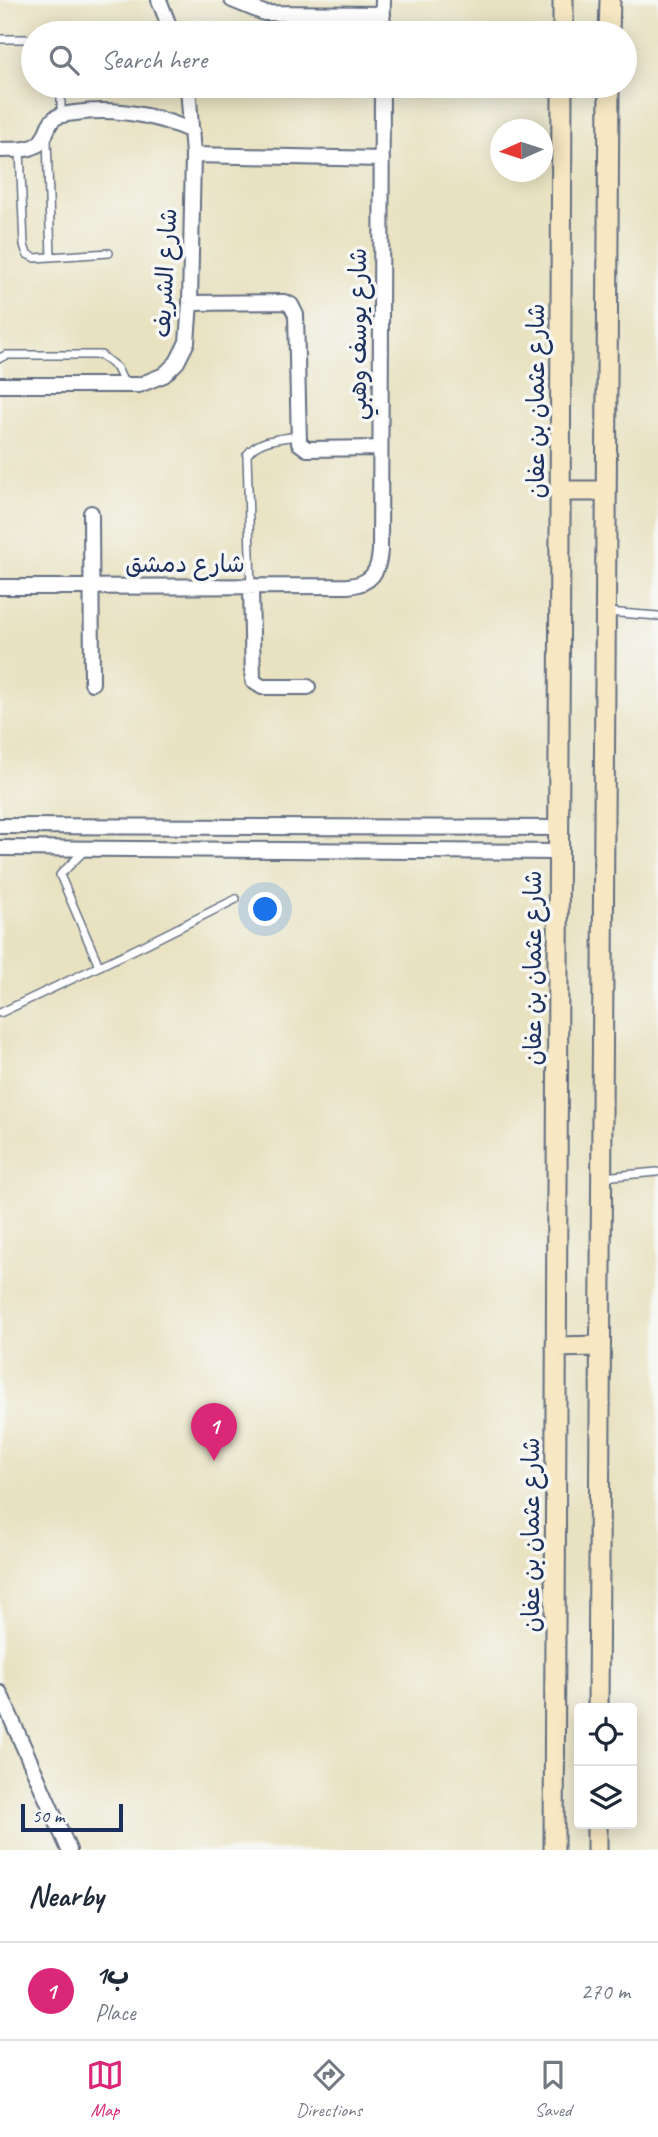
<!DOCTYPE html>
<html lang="en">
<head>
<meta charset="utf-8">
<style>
  body { margin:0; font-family:Caveat,"Playpen Sans Arabic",sans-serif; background:#f2f2f3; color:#1f2937 }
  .controls { position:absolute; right:21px; bottom:21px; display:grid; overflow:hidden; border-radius:7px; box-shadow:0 4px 18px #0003 }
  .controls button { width:63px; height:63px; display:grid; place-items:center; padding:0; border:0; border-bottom:2px solid #e0e1e3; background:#fff; color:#1f2937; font:35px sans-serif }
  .compass { position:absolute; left:490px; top:119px; width:63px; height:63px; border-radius:50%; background:#fff; box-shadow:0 4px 18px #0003; rotate:267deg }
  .scale { position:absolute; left:21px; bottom:18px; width:102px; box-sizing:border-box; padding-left:7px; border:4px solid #1b2f5e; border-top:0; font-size:19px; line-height:24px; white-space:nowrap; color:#1b2f5e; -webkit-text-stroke:5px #f6f6f2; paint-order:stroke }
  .you { position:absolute; left:266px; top:910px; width:24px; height:24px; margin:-18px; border:5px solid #fff; border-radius:50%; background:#1a73e8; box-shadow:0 0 0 10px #1a73e833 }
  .badge { display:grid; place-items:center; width:46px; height:46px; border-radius:50%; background:#db2777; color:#fff; font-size:23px; font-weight:700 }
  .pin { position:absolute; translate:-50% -58px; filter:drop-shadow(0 2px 4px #0008) }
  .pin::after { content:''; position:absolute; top:37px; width:24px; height:21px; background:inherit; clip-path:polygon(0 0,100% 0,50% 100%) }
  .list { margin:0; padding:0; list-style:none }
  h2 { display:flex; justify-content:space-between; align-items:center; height:91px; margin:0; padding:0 28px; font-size:30px }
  h2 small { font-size:23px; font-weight:400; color:#747a83 }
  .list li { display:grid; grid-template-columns:46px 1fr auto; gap:21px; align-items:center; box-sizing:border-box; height:98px; padding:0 28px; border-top:2px solid #e0e1e3 }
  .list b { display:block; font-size:26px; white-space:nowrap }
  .list p { margin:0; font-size:23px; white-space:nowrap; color:#747a83 }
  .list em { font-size:23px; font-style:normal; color:#747a83 }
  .icon { flex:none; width:38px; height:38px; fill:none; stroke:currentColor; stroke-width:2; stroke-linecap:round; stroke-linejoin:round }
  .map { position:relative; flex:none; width:658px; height:1850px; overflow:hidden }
  .search { position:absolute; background:#fff; box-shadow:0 4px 18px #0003; left:21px; right:21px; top:21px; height:77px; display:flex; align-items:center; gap:18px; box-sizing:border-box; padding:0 24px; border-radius:38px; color:#747a83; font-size:26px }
  .sheet { height:189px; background:#fff }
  nav { display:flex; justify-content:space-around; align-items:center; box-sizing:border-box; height:98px; border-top:2px solid #e0e1e3; background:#fff; font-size:19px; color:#747a83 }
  nav a { display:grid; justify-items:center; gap:4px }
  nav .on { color:#db2777 }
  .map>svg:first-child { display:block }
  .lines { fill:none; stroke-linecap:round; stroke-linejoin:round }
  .service-casing { stroke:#636e81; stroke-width:10 }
  .minor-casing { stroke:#636e81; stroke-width:18 }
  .secondary-casing { stroke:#636e81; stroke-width:23 }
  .service { stroke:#fff; stroke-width:7 }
  .minor { stroke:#fff; stroke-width:14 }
  .secondary { stroke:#f7e8c3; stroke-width:19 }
  .labels { text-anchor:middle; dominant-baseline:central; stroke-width:7; stroke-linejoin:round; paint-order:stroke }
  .street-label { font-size:24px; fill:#1b2f5e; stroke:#f6f6f2 }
</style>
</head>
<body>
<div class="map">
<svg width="658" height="1850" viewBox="0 0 658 1850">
  <rect width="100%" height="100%" fill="#f6f6f2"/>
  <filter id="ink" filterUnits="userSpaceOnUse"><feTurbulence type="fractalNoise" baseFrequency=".0143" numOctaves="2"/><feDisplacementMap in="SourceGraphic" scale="14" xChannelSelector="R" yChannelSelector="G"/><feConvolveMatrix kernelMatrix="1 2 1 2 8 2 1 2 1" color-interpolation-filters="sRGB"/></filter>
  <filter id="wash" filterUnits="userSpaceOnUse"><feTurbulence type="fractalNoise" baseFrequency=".00686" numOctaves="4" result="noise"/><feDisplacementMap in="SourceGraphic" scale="28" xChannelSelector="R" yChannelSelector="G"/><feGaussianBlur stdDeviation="1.57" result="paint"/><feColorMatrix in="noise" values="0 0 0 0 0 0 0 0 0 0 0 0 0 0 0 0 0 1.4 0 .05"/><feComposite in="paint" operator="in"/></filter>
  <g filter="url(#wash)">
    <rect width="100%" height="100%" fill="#e8e2c1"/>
  </g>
  <g filter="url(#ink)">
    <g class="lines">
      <g class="service-casing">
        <path id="service" d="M0 39H33
          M61 86V115
          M47 139 51 257
          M20 150 24 245 27 254 35 258 109 253
          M0 358 6 355H101L117 368 125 385
          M251 587 247 455C258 439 280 439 297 436
          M606 612 658 616
          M86 849 60 875 99 966
          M0 1013 142 946 236 899
          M602 1177 657 1172"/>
      </g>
      <g class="minor-casing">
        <path id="minor" d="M159 0 172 33
          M232 0 264 13 383 14
          M382 33 383 0
          M0 150C15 149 36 153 44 137 48 130 48 123 55 118 61 114 68 114 75 113 116 107 155 115 192 131
          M193 155 382 159
          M190 303 284 302 291 305 296 315 299 443 307 449 380 448
          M0 385H139L164 375 177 362 187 342 190 303 193 155 188 86
          M91 513 92 683
          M0 587 348 586C371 584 379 572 380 550L382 86
          M251 587 253 681 262 687H308
          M0 826 558 828
          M0 848 557 852
          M0 1693 69 1850"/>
      </g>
      <g class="secondary-casing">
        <path id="secondary" d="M563 33V0
          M609 33 610 0
          M560 491H606
          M556 1347 600 1346
          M598 1708 609 86
          M554 1850 562 86
          M597 1850V1824"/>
      </g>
      <use href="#service" class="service"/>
      <use href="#minor" class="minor"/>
      <use href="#secondary" class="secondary"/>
    </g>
  </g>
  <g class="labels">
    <g class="street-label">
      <text transform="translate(165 273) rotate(-87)">شارع الشريف</text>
      <text transform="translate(358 334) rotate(-90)">شارع يوسف وهبي</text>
      <text transform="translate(536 401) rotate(-90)">شارع عثمان بن عفان</text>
      <text x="185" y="564">شارع دمشق</text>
      <text transform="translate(533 968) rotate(-90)">شارع عثمان بن عفان</text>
      <text transform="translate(531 1535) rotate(-90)">شارع عثمان بن عفان</text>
    </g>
  </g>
</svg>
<div class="controls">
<button><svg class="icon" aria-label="locate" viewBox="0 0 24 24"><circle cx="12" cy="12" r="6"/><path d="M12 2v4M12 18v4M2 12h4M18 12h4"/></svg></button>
<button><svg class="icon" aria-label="layers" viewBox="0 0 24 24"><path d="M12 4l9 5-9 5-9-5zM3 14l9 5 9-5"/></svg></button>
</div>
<svg class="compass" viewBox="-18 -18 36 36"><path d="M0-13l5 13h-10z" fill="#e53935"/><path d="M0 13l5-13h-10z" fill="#747a83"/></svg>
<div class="scale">50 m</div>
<div class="you"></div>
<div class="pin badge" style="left:214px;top:1461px">1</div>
<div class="search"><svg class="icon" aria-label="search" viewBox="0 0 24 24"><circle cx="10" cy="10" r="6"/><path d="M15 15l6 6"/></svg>Search here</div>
</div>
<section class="sheet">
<h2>Nearby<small></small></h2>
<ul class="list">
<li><span class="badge">1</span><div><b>ب1</b><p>Place</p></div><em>270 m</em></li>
</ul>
</section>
<nav>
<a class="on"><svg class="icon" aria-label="map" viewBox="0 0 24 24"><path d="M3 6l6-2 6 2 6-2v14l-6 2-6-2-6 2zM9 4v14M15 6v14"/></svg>Map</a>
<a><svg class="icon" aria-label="directions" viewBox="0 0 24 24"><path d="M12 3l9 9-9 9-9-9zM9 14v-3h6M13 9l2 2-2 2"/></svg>Directions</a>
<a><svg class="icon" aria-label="saved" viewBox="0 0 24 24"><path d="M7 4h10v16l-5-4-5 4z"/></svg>Saved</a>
</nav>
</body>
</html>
